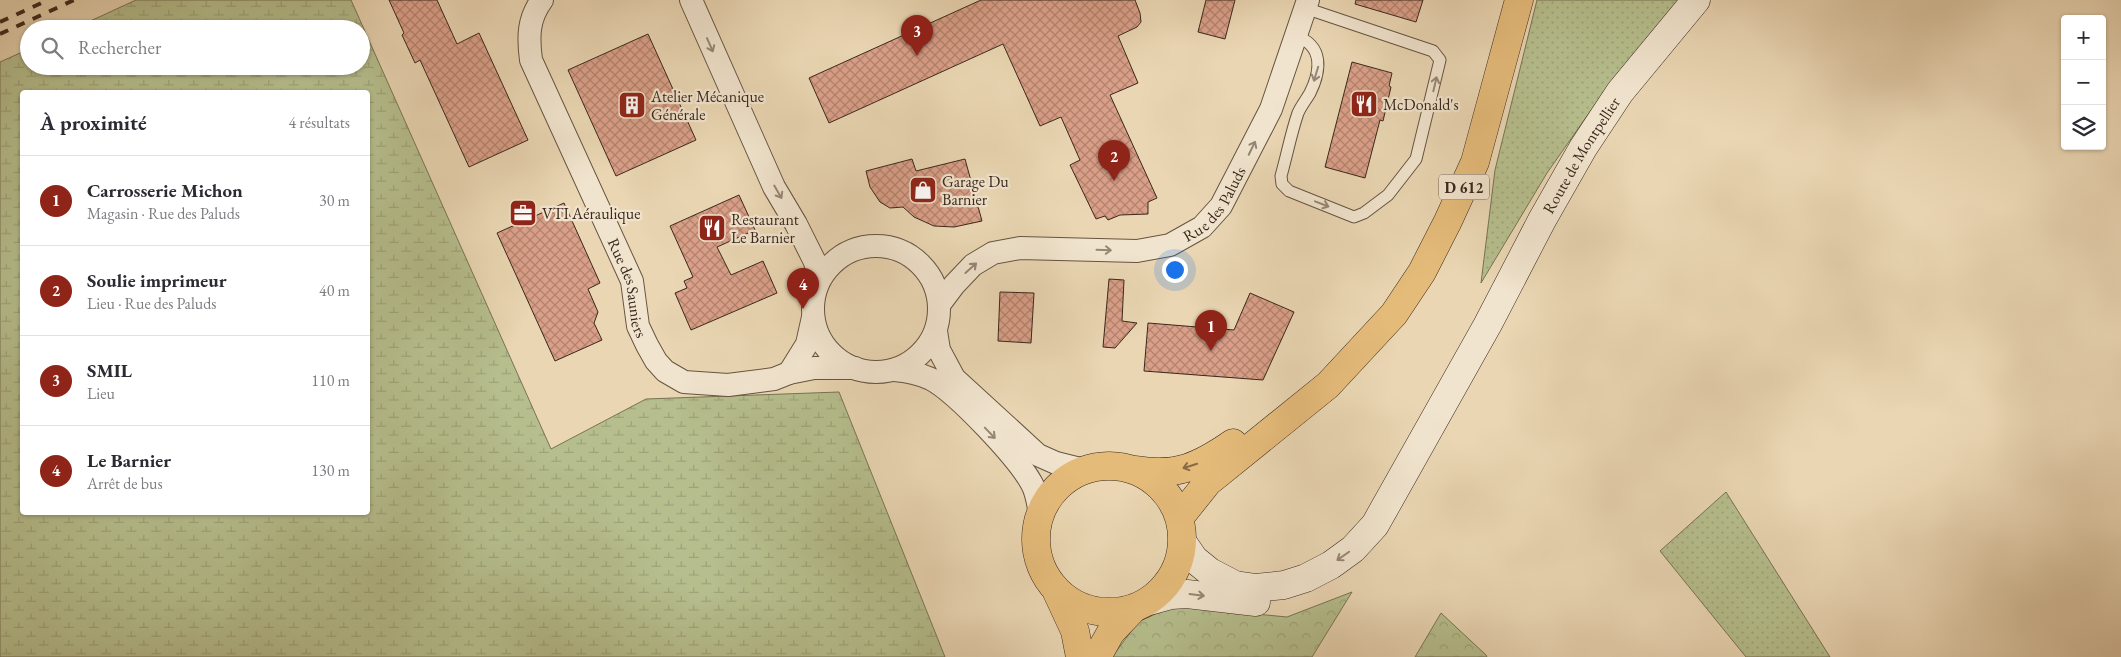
<!DOCTYPE html>
<html lang="fr">
<head>
<meta charset="utf-8">
<style>
  body { margin:0; font-family:"EB Garamond",serif; background:#f7f7f7; color:#2b2b33 }
  .controls { position:absolute; right:15px; top:15px; display:grid; overflow:hidden; border-radius:5px; box-shadow:0 1px 4px #0004 }
  .controls button { width:45px; height:45px; display:grid; place-items:center; padding:0; border:0; border-bottom:1px solid #e1e1e2; background:#fff; color:#2b2b33; font:25px sans-serif }
  .you { position:absolute; left:1174px; top:269px; width:18px; height:18px; margin:-12px; border:4px solid #fff; border-radius:50%; background:#1a73e8; box-shadow:0 0 0 8px #1a73e833 }
  .badge { display:grid; place-items:center; width:32px; height:32px; border-radius:50%; background:#8f2418; color:#fff; font-size:16px; font-weight:700 }
  .pin { position:absolute; translate:-50% -41px; filter:drop-shadow(0 1px 2px #0008) }
  .pin::after { content:''; position:absolute; top:26px; width:18px; height:15px; background:inherit; clip-path:polygon(0 0,100% 0,50% 100%) }
  .list { margin:0; padding:0; list-style:none }
  h2 { display:flex; justify-content:space-between; align-items:center; height:65px; margin:0; padding:0 20px; font-size:21px }
  h2 small { font-size:16px; font-weight:400; color:#7c7c81 }
  .list li { display:grid; grid-template-columns:32px 1fr auto; gap:15px; align-items:center; box-sizing:border-box; height:90px; padding:0 20px; border-top:1px solid #e1e1e2 }
  .list b { display:block; font-size:19px; white-space:nowrap }
  .list p { margin:0; font-size:16px; white-space:nowrap; color:#7c7c81 }
  .list em { font-size:16px; font-style:normal; color:#7c7c81 }
  .icon { flex:none; width:28px; height:28px; fill:none; stroke:currentColor; stroke-width:2; stroke-linecap:round; stroke-linejoin:round }
  .map { position:relative; flex:none; width:2121px; height:657px; overflow:hidden }
  .search { position:absolute; background:#fff; box-shadow:0 1px 4px #0004; left:20px; top:20px; width:350px; height:55px; display:flex; align-items:center; gap:12px; box-sizing:border-box; padding:0 18px; border-radius:28px; color:#7c7c81; font-size:19px }
  .panel { position:absolute; background:#fff; box-shadow:0 1px 4px #0004; left:20px; top:90px; width:350px; height:425px; border-radius:5px }
  .map>svg:first-child { display:block }
  .grass { fill:url(#grass-dots); stroke:#787354 }
  .forest { fill:url(#forest-crowns); stroke:#787354 }
  .wetland { fill:url(#wetland-marsh); stroke:#787354; fill-rule:evenodd }
  .building { fill:url(#building-cross-hatch); stroke:#3a281c }
  .lines { fill:none; stroke-linecap:round; stroke-linejoin:round }
  .service-casing { stroke:#665442; stroke-width:13 }
  .minor-casing { stroke:#665442; stroke-width:24 }
  .secondary-casing { stroke:#3a281c; stroke-width:29 }
  .primary-casing { stroke:#3a281c; stroke-width:29 }
  .service { stroke:#f1e4ce; stroke-width:11 }
  .minor { stroke:#f1e4ce; stroke-width:22 }
  .secondary { stroke:#f1e4ce; stroke-width:28 }
  .primary { stroke:#e5bb7a; stroke-width:28 }
  .rail { stroke:#3a281c; stroke-width:4; stroke-dasharray:9 9; stroke-linecap:butt }
  .oneway { stroke:#968675 }
  .oneway2 { stroke:#876a46 }
  .labels { text-anchor:middle; dominant-baseline:central; stroke-width:4.5; stroke-linejoin:round; paint-order:stroke }
  .shield { fill:#f1e4ce; stroke:#716051; stroke-width:1 }
  .shield-label { font-size:15px; font-weight:bold; fill:#3a281c }
  .poi-label { font-size:16px; fill:#3a281c; stroke:#f1e4ce; text-anchor:start }
  .street-label { font-size:16px; fill:#3a281c; stroke:#f1e4ce }
</style>
</head>
<body>
<div class="map">
<svg width="2121" height="657" viewBox="0 0 2121 657">
  <defs>
    <pattern id="grass-dots" width="8" height="8" patternUnits="userSpaceOnUse" patternTransform="scale(1.25)"><rect width="8" height="8" fill="#b6be8d"/><path d="M2 2h.1M6 6h.1" fill="none" stroke="#9da379" stroke-width="1.8" stroke-linecap="round"/></pattern>
    <pattern id="forest-crowns" width="20" height="18" patternUnits="userSpaceOnUse" patternTransform="scale(1.25)"><rect width="20" height="18" fill="#b6be8d"/><path d="M2 6a3 3 0 1 1 6 0M12 15a3 3 0 1 1 6 0" fill="none" stroke="#9da379"/></pattern>
    <pattern id="wetland-marsh" width="20" height="14" patternUnits="userSpaceOnUse" patternTransform="scale(1.25)"><rect width="20" height="14" fill="#b6be8d"/><path d="M1 5h8M5 5V1M11 12h8M15 12V8" fill="none" stroke="#9da379"/></pattern>
    <pattern id="building-cross-hatch" width="8" height="8" patternUnits="userSpaceOnUse" patternTransform="scale(1.25)"><rect width="8" height="8" fill="#da9f88"/><path d="M0 0l8 8M0 8l8-8" fill="none" stroke="#b2826e"/></pattern>
  </defs>
  <rect width="100%" height="100%" fill="#ead6b3"/>
  <filter id="stains"><feTurbulence type="fractalNoise" baseFrequency=".004" numOctaves="4"/><feColorMatrix values="0 0 0 0 .2 0 0 0 0 .09 0 0 0 0 .02 0 0 0 .5 -.17"/></filter>
  <radialGradient id="worn" r=".72"><stop offset=".6" stop-color="#630" stop-opacity="0"/><stop offset="1" stop-color="#630" stop-opacity=".3"/></radialGradient>
  <path class="grass" d="M1537 0H1680L1615 76 1547 173 1481 283 1495 170Z
    M1726 492 1830 657H1746L1660 551Z"/>
  <path class="forest" d="M1352 592 1312 657H1112L1138 622 1173 606 1287 617Z
    M1441 613 1486 655 1487 657H1415Z"/>
  <path class="wetland" d="M136 0H351L551 449 646 399 839 392 945 657H0V62L29 49V66H361V29H73ZM22 92H368V512H22Z"/>
  <path class="building" d="M389 0H437L457 44 479 33 528 140 469 167 420 60 415 63 402 35 404 33Z
    M981 0H1135L1140 13 1141 22 1137 27 1118 36 1138 83 1110 95 1157 198 1148 202V214L1120 215 1108 220 1105 216 1096 219 1070 165 1080 160 1061 117 1040 126 1003 44 829 123 809 78Z
    M1206 0H1235L1225 39 1198 32Z
    M1356 0H1423L1416 22 1355 4Z
    M648 34 696 140 616 176 568 70Z
    M1352 62 1392 73 1389 86 1391 87 1383 121 1380 120 1365 178 1325 167Z
    M912 159 916 171 965 159 982 221 954 227 934 226 914 217 903 207 890 208 880 202 870 187 866 171Z
    M739 195 755 230 717 247 731 275 763 261 777 293 691 330 675 293 687 288 684 281 693 277 670 226Z
    M564 203 600 283 588 289 598 312 594 323 602 340 555 361 497 233Z
    M1109 279 1124 280 1122 321 1137 323 1115 348 1103 347Z
    M1000 292 1034 293 1031 343 998 341Z
    M1250 293 1294 312 1263 380 1144 371 1148 323 1234 330Z"/>
  <g class="lines">
    <g class="service-casing">
      <path id="service" d="M1296 36C1324 46 1321 71 1310 93 1306 100 1301 106 1298 113 1291 133 1287 155 1281 176L1282 184 1289 191 1354 217 1364 213 1388 195 1416 159 1440 60 1433 51 1305 8"/>
    </g>
    <g class="minor-casing">
      <g id="minor">
        <path id="s1" d="M542 0C528 19 528 37 531 60L632 281 638 326 647 345 656 361 665 371 684 382 728 385 774 379 789 373 814 368H855"/>
        <path d="M691 0 774 187 796 224 815 262 819 281"/>
        <circle cx="876" cy="309" r="63"/>
        <path id="s2" d="M939 305 954 285 973 265 993 253 1020 248 1137 251 1170 245 1202 227 1221 206 1271 109 1308 0"/>
        <path d="M936 331 939 350 954 378 1038 455 1056 463 1084 470"/>
        <path d="M894 370C907 371 918 373 931 379 957 393 1018 458 1032 484 1037 493 1038 504 1040 514"/>
        <path d="M789 373 807 344 813 317"/>
      </g>
    </g>
    <g class="secondary-casing">
      <g id="secondary">
        <path id="s3" d="M1183 543 1194 559 1210 572 1235 585 1256 588 1284 585 1306 578 1331 565 1353 549 1375 525 1488 324 1542 220 1583 148 1620 92 1696 0"/>
        <path d="M1149 601 1171 595 1187 594 1256 602"/>
      </g>
    </g>
    <g class="primary-casing">
      <path id="primary" d="M1036 539a73 73 0 1 1 146 0a73 73 0 1 1-146 0Z
        M1136 470C1177 477 1200 466 1233 443
        M1180 517 1208 482 1328 385 1394 314 1422 272 1448 221 1475 162 1519 0
        M1056 590 1075 631 1080 657
        M1097 657 1111 632 1133 609"/>
    </g>
    <use href="#service" class="service"/>
    <use href="#minor" class="minor"/>
    <use href="#secondary" class="secondary"/>
    <use href="#primary" class="primary"/>
    <path class="rail" d="M0 22 48 0
      M0 34 74 0"/>
  </g>
  <defs><path id="oneway-shaft" d="M-6 0H5M1.5-3L5.5 0L1.5 3" fill="none" stroke-width="1.6" stroke-linecap="round" stroke-linejoin="round" transform="scale(1.25)"/></defs>
  <g class="oneway">
    <use href="#oneway-shaft" transform="translate(710 45) rotate(66)"/>
    <use href="#oneway-shaft" transform="translate(1316 74) rotate(107)"/>
    <use href="#oneway-shaft" transform="translate(1435 84) rotate(-77)"/>
    <use href="#oneway-shaft" transform="translate(1252 148) rotate(-64)"/>
    <use href="#oneway-shaft" transform="translate(778 192) rotate(60)"/>
    <use href="#oneway-shaft" transform="translate(1322 204) rotate(21)"/>
    <use href="#oneway-shaft" transform="translate(1104 250) rotate(2)"/>
    <use href="#oneway-shaft" transform="translate(971 268) rotate(-42)"/>
    <use href="#oneway-shaft" transform="translate(990 433) rotate(46)"/>
    <use href="#oneway-shaft" transform="translate(1343 556) rotate(145)"/>
    <use href="#oneway-shaft" transform="translate(1197 595) rotate(7)"/>
  </g>
  <use class="oneway2" href="#oneway-shaft" transform="translate(1190 466) rotate(162)"/>
  <defs>
    <g id="restaurant-square" transform="scale(1.4375)"><rect x="-9" y="-9" width="18" height="18" rx="4" fill="#8f2418" stroke="#f1e4ce"/><path d="M-5-6h1v4h1v-4h1v4h1v-4h1v5L-1.5 .5V6h-2V.5L-5-1ZM5-6V6H3V1.5H1.5Q1.5-4 5-6Z" fill="#fff"/></g>
    <g id="building-square" transform="scale(1.4375)"><rect x="-9" y="-9" width="18" height="18" rx="4" fill="#8f2418" stroke="#f1e4ce"/><path d="M-4-6H4V6H1V3H-1V6H-4ZM-2.5-4.3h1.7v1.8h-1.7ZM.8-4.3h1.7v1.8H.8ZM-2.5-1h1.7V.8h-1.7ZM.8-1h1.7V.8H.8Z" fill="#fff"/></g>
    <g id="shop-square" transform="scale(1.4375)"><rect x="-9" y="-9" width="18" height="18" rx="4" fill="#8f2418" stroke="#f1e4ce"/><path d="M-5-2.5h2.3a2.7 3.5 0 0 1 5.4 0H5L5.5 6h-11ZM-1.5-2.5h3a1.5 2.3 0 0 0-3 0Z" fill="#fff"/></g>
    <g id="office-square" transform="scale(1.4375)"><rect x="-9" y="-9" width="18" height="18" rx="4" fill="#8f2418" stroke="#f1e4ce"/><path d="M-6-3h4V-5.5h4V-3h4V5H-6ZM-1-4.5V-3h2v-1.5ZM-6 0V1H6V0Z" fill="#fff"/></g>
  </defs>
  <g fill-rule="evenodd">
    <use href="#restaurant-square" x="1364" y="104"/>
    <use href="#building-square" x="632" y="105"/>
    <use href="#shop-square" x="923" y="190"/>
    <use href="#office-square" x="523" y="213"/>
    <use href="#restaurant-square" x="712" y="228"/>
  </g>
  <g class="labels">
    <rect class="shield" x="1439" y="174.5" width="50" height="25" rx="4"/>
    <g class="shield-label">
      <text x="1464" y="187">D 612</text>
    </g>
    <g class="poi-label">
      <text x="651" y="96">Atelier Mécanique<tspan x="651" dy="18">Générale</tspan></text>
      <text x="1383" y="104">McDonald's</text>
      <text x="942" y="181">Garage Du<tspan x="942" dy="18">Barnier</tspan></text>
      <text x="542" y="213">VTI Aéraulique</text>
      <text x="731" y="219">Restaurant<tspan x="731" dy="18">Le Barnier</tspan></text>
    </g>
    <g class="street-label">
      <text stroke="none"><textPath href="#s3" startOffset="652">Route de Montpellier</textPath></text>
      <text stroke="none"><textPath href="#s2" startOffset="316">Rue des Paluds</textPath></text>
      <text stroke="none"><textPath href="#s1" startOffset="311">Rue des Sauniers</textPath></text>
    </g>
  </g>
  <rect width="100%" height="100%" filter="url(#stains)"/>
  <rect width="100%" height="100%" fill="url(#worn)"/>
</svg>
<div class="controls">
<button>+</button>
<button>−</button>
<button><svg class="icon" aria-label="layers" viewBox="0 0 24 24"><path d="M12 4l9 5-9 5-9-5zM3 14l9 5 9-5"/></svg></button>
</div>
<div class="you"></div>
<div class="pin badge" style="left:1211px;top:351px">1</div>
<div class="pin badge" style="left:1114px;top:181px">2</div>
<div class="pin badge" style="left:917px;top:56px">3</div>
<div class="pin badge" style="left:803px;top:309px">4</div>
<div class="search"><svg class="icon" aria-label="search" viewBox="0 0 24 24"><circle cx="10" cy="10" r="6"/><path d="M15 15l6 6"/></svg>Rechercher</div>
<section class="panel">
<h2>À proximité<small>4 résultats</small></h2>
<ul class="list">
<li><span class="badge">1</span><div><b>Carrosserie Michon</b><p>Magasin · Rue des Paluds</p></div><em>30 m</em></li>
<li><span class="badge">2</span><div><b>Soulie imprimeur</b><p>Lieu · Rue des Paluds</p></div><em>40 m</em></li>
<li><span class="badge">3</span><div><b>SMIL</b><p>Lieu</p></div><em>110 m</em></li>
<li><span class="badge">4</span><div><b>Le Barnier</b><p>Arrêt de bus</p></div><em>130 m</em></li>
</ul>
</section>
</div>
</body>
</html>
